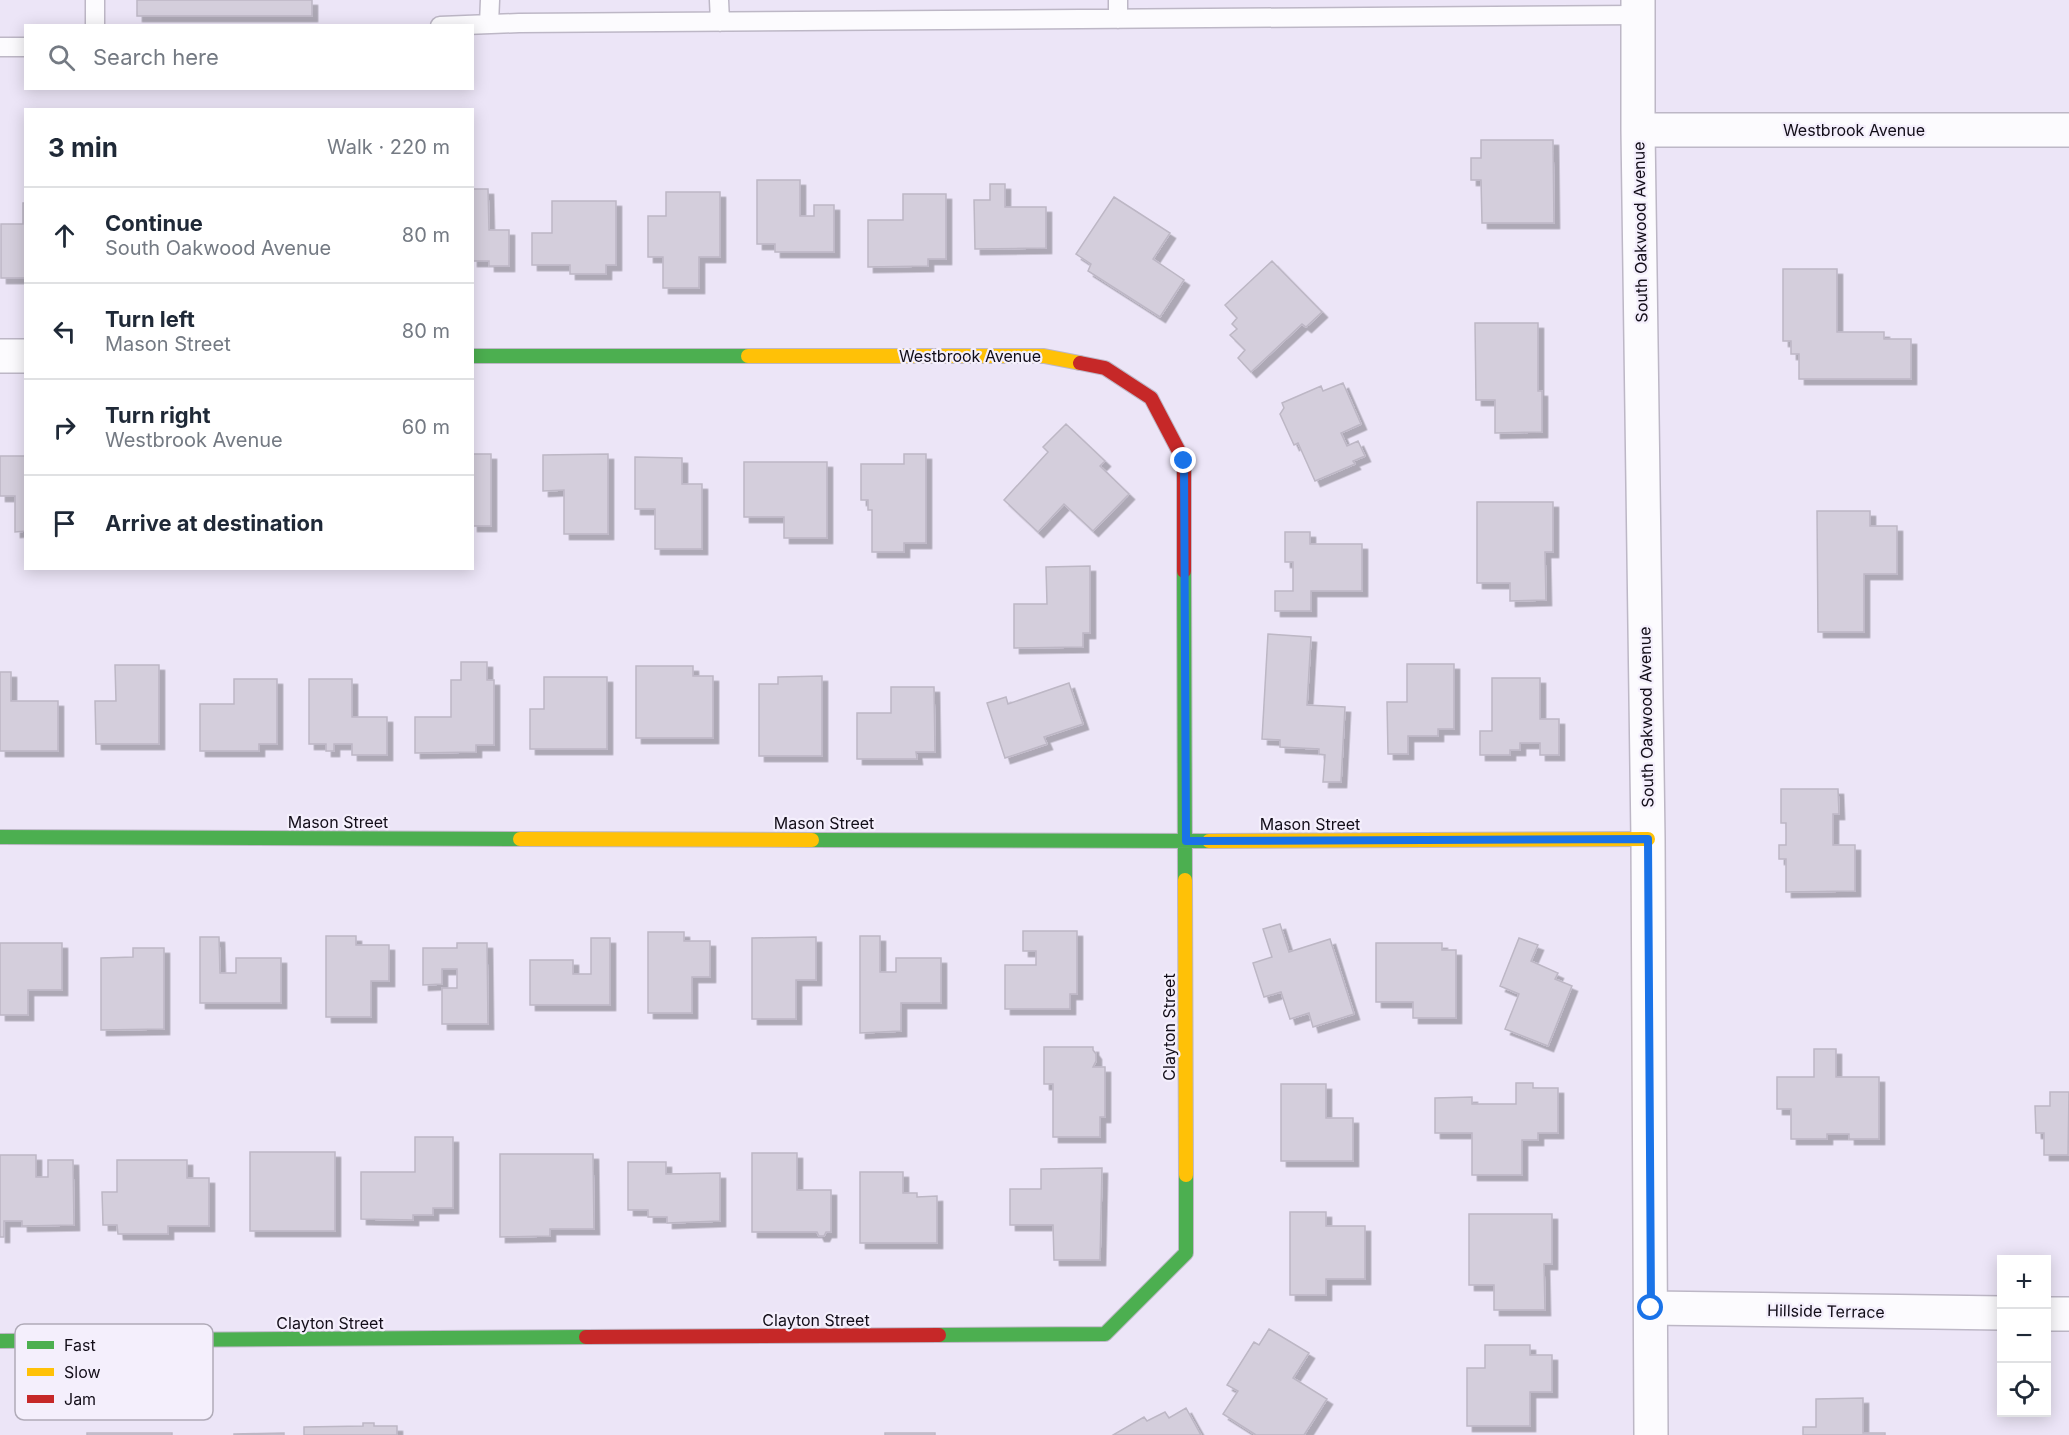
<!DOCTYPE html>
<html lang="en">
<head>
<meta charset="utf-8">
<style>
  body { margin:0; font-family:Inter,sans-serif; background:#f6f6f7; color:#1f2937 }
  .controls { position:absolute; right:18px; bottom:18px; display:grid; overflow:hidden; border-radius:0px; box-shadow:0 3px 15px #0003 }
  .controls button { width:54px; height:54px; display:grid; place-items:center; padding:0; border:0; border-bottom:2px solid #e0e1e3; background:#fff; color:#1f2937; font:30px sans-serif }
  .stop { position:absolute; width:18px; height:18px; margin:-14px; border:4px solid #1a73e8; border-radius:50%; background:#fff }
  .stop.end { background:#1a73e8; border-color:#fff; box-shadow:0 2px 6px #0008 }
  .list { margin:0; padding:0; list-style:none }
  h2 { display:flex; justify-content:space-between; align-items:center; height:78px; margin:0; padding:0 24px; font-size:26px }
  h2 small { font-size:20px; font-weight:400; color:#747a83 }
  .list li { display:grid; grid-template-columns:39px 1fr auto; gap:18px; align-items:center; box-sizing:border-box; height:96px; padding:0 24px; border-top:2px solid #e0e1e3 }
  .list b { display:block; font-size:22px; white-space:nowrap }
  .list p { margin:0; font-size:20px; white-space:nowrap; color:#747a83 }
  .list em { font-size:20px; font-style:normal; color:#747a83 }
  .icon { flex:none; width:33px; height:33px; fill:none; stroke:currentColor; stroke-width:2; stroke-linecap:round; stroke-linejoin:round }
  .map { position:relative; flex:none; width:2069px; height:1435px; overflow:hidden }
  .search { position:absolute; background:#fff; box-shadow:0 3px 15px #0003; left:24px; top:24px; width:450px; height:66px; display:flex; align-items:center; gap:15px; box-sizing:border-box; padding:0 21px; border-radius:0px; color:#747a83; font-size:22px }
  .panel { position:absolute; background:#fff; box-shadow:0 3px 15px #0003; left:24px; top:108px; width:450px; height:462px; border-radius:0px }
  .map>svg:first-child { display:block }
  .building { fill:#d4cedc; stroke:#bdb7c5; stroke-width:1.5; filter:url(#shadow) }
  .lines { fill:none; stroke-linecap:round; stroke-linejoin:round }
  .lane-casing { stroke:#bdb7c6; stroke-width:21 }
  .street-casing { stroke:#bdb7c6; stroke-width:36 }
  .fast-casing { stroke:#bdb7c6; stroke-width:16 }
  .slow-casing { stroke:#bdb7c6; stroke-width:16 }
  .jam-casing { stroke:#bdb7c6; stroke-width:16 }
  .lane { stroke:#fcfbfe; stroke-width:18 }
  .street { stroke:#fcfbfe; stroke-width:33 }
  .fast { stroke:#4caf50; stroke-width:14 }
  .slow { stroke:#ffc107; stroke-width:14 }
  .jam { stroke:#c62828; stroke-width:14 }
  .route { stroke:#1a73e8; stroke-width:8 }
  .labels { text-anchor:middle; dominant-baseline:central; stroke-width:4.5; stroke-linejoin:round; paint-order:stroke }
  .street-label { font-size:16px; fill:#120d18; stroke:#f4effc }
  .key { fill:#f4effc; stroke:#b0abb8; stroke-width:1.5 }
  .key-label { font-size:16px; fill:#120d18 }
</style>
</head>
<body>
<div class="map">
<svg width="2069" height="1435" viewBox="0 0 2069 1435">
  <defs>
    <filter id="shadow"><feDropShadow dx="5.5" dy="5.5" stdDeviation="0" flood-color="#0004"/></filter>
  </defs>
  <rect width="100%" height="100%" fill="#ece5f7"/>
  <path class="building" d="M137 0H312V16H137Z
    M1481 140H1553L1554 223H1482L1481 180H1471V158H1481Z
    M757 180H800V216H814V205H834V252H775V244H757Z
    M990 184H1005V207H1046V248L975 249 974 200H990Z
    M472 189H488L489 230H509V266H489V261H472Z
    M666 192H720V257H699V288H663V257H648V216H666Z
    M903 194H946V259H928V266L868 267V220H903Z
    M1114 197 1170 233 1153 259 1184 280 1160 317 1088 271 1091 264 1076 254Z
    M552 201H616V265H606V274H570V265H532V233H552Z
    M23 203H26V278H1V224H23Z
    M1272 261 1322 312 1306 327 1302 324 1251 372 1238 358 1245 350 1230 335 1237 329 1232 324 1237 318 1225 305Z
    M1783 269H1837V332H1884V339H1911V379H1799V354H1791V341H1783Z
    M1475 323H1538V391H1542V432L1495 433V400H1476Z
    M1343 383 1361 424 1341 433 1347 446 1358 441 1365 456 1353 461 1355 464 1315 481 1298 443 1294 445 1280 414 1284 408 1282 403 1321 386 1323 391Z
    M1066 424 1105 461 1100 466 1129 494 1093 531 1064 504 1038 532 1004 500 1048 452 1043 447Z
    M472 454H491V526H472Z
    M608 454V534H564V490L543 491V455Z
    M904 454H926V543H904V552H872V510H868V500H861V464H904Z
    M0 456H26V531L15 532V496H0Z
    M635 457 682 458V484H702V549H655V509H635Z
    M744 462H827V538H784V517H744Z
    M1477 502H1553V552H1545L1546 600 1510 601V583H1477Z
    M1817 511H1870V526H1897V574H1864V632H1818Z
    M1285 532H1310V544H1362V591H1311V611H1275V591H1293V562H1285Z
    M1090 566V633H1083V647L1014 648V604H1047L1046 567Z
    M1268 634 1311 637 1307 705 1345 707 1341 782H1323L1325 755 1319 754V749L1280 747V740L1262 739Z
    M461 662H487V680H494V745H476V752L415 753V717H451V680H461Z
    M1407 664H1454V729H1438V736H1408V754H1388L1387 702H1407Z
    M115 665H159V744H96L95 701H116Z
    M636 666H693V676H713V738H636Z
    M0 672H11V701H58V751H0Z
    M822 676V756H759V684H778V677Z
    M544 677H607V749H530V709H544Z
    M1492 678H1540V719H1559V755H1540V743H1520V750H1510V755H1480V731H1492Z
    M234 679H277V744H259V751H200V704H234Z
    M309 679H352V717H387V755H352V744H334V751H326V744H309Z
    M1069 683 1083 724 1044 737 1047 744 1005 758 987 703 1006 697 1008 704Z
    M891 687H934L935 752H916L917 759H857V713H891Z
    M1781 789H1838L1839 814H1833V845H1855V891L1786 892V859H1779V845H1786V823H1781Z
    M1280 924 1289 952 1330 939 1354 1014 1313 1027 1309 1013 1290 1019 1281 992 1264 997 1253 963 1272 957 1263 929Z
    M1023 931H1077V994H1070V1009H1005V965H1036V951H1023Z
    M648 932H684V941H710V977H692V1013H648Z
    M326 936H356V945H389V981H371V1017H326Z
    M860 936H880V972H896V958H941V1003H901V1031L860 1033Z
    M200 937H219L220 973H236V958H281V1003H200Z
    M816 937V980H796V1019H752V938Z
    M591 938H610V1005H530V960H573V974H591Z
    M1519 938 1538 945 1531 961 1558 973 1555 979 1572 986 1548 1046 1505 1029 1519 994 1500 986Z
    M0 943H62V990H28V1015H0Z
    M457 943H487L488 1024H442V988H457V969H442V984L423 985V948H457Z
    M1376 943H1442V950H1456V1018H1413V1002H1376Z
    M133 948H164V1029L101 1030V958L133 957Z
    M1044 1047H1093V1050L1096 1054V1061L1093 1067H1105V1117H1100V1137H1053V1084H1044Z
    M1814 1049H1836V1077H1879V1139H1849V1134H1827V1139H1791V1109H1777V1077H1814Z
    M1516 1083H1533V1088H1558V1133H1538V1140H1522V1175H1472V1133H1435V1098L1472 1097V1104H1516Z
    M1281 1084H1326V1118H1353V1161H1281Z
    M2050 1092H2069L2068 1155H2044V1133H2036L2035 1106H2050Z
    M415 1137H453V1208H433V1215H413V1220L361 1219V1172H415Z
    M250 1152H335V1231H250Z
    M752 1153H797V1190H831V1232H826L824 1236H819L817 1232H752Z
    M500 1154H593L594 1229H550V1236L500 1237Z
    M0 1155H36V1177H48V1160H73L74 1225 22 1226V1221H4V1237H0Z
    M117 1160H187V1178H209V1226H168V1234H118L117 1225H103L102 1192H117Z
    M628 1162H666V1174L720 1173V1221L667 1223V1217H648V1210H628Z
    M1102 1168 1100 1260H1054L1053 1225H1010V1189H1041V1169Z
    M860 1172H903V1193H917V1197L937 1196V1243H860Z
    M1290 1212H1326V1226H1365V1279H1326V1295H1290Z
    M1469 1214H1552V1264H1544L1545 1310H1494V1285H1469Z
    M1269 1329 1309 1353 1293 1378 1327 1399 1304 1435H1256L1223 1414 1238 1391 1227 1385 1254 1342 1259 1345Z
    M1485 1345H1530V1355H1552V1392H1530V1426H1467V1368H1485Z
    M1863 1398V1433H1885V1435H1803V1427H1816V1399Z
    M1186 1408 1201 1435H1113L1144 1417 1147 1421 1165 1412 1169 1418Z
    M363 1423H374V1426H397V1435H304V1427L363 1426Z
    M87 1433H172V1435H87Z
    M284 1433V1435H234V1434Z
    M885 1433H935V1435H885Z"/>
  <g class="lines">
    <g class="lane-casing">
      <path id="lane" d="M95 0V26
        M719 0 720 22
        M1118 0V19
        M489 24 490 0
        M440 26 519 23 1638 15
        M0 47H26"/>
    </g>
    <g class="street-casing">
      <path id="street" d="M1638 0V130L1648 839 1651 1435
        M1638 130H2069
        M0 356H26
        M1651 1308 2002 1313
        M2046 1314H2069"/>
    </g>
    <g class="fast-casing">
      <path id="fast" d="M472 356H748
        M1184 571 1185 880
        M0 837 520 839
        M812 840 1209 841
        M939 1335 1105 1334 1186 1253V1175
        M0 1341 586 1337"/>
    </g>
    <g class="slow-casing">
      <path id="slow" d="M748 356H1044L1080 363
        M520 839 812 840
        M1209 841 1648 839
        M1185 880 1186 1175"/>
    </g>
    <g class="jam-casing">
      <path id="jam" d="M1080 363 1105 368 1151 398 1184 461V571
        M586 1337 939 1335"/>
    </g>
    <use href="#lane" class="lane"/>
    <use href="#street" class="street"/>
    <use href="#fast" class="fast"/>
    <use href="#slow" class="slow"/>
    <use href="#jam" class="jam"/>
  </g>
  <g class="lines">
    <path class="route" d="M1184 461 1186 841 1648 839 1651 1308"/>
  </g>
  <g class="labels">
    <g class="street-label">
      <text x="1854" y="130">Westbrook Avenue</text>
      <text transform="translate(1640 232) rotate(-91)">South Oakwood Avenue</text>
      <text x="970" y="356">Westbrook Avenue</text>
      <text transform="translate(1646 717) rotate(-91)">South Oakwood Avenue</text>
      <text x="338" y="822">Mason Street</text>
      <text x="824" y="823">Mason Street</text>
      <text x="1310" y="824">Mason Street</text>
      <text transform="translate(1169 1027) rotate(-90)">Clayton Street</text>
      <text transform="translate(1826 1311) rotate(1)">Hillside Terrace</text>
      <text x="816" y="1320">Clayton Street</text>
      <text x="330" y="1323">Clayton Street</text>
    </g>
  </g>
  <rect x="15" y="1324" width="198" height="96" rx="9" class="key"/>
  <rect x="27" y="1341" width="27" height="8" fill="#4caf50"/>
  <rect x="27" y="1368" width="27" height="8" fill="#ffc107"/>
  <rect x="27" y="1395" width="27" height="8" fill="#c62828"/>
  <g class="key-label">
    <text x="64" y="1351">Fast</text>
    <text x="64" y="1378">Slow</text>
    <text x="64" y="1405">Jam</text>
  </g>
</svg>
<div class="controls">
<button>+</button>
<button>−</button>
<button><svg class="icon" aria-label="locate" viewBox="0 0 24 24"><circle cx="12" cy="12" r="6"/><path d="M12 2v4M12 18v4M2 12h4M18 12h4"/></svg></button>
</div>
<div class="stop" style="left:1651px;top:1308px"></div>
<div class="stop end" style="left:1184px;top:461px"></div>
<div class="search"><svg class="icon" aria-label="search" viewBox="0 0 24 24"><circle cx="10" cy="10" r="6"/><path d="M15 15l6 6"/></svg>Search here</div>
<section class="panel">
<h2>3 min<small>Walk · 220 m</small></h2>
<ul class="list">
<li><svg class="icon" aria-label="ahead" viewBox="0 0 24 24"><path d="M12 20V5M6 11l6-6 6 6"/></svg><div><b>Continue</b><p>South Oakwood Avenue</p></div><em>80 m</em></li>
<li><svg class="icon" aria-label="left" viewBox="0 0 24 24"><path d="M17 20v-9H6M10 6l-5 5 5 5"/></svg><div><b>Turn left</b><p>Mason Street</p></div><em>80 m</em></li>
<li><svg class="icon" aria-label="right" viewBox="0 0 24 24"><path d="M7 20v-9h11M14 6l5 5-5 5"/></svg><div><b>Turn right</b><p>Westbrook Avenue</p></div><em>60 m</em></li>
<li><svg class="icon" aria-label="arrive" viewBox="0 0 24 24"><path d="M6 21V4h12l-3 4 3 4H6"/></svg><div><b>Arrive at destination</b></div></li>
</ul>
</section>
</div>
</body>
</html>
